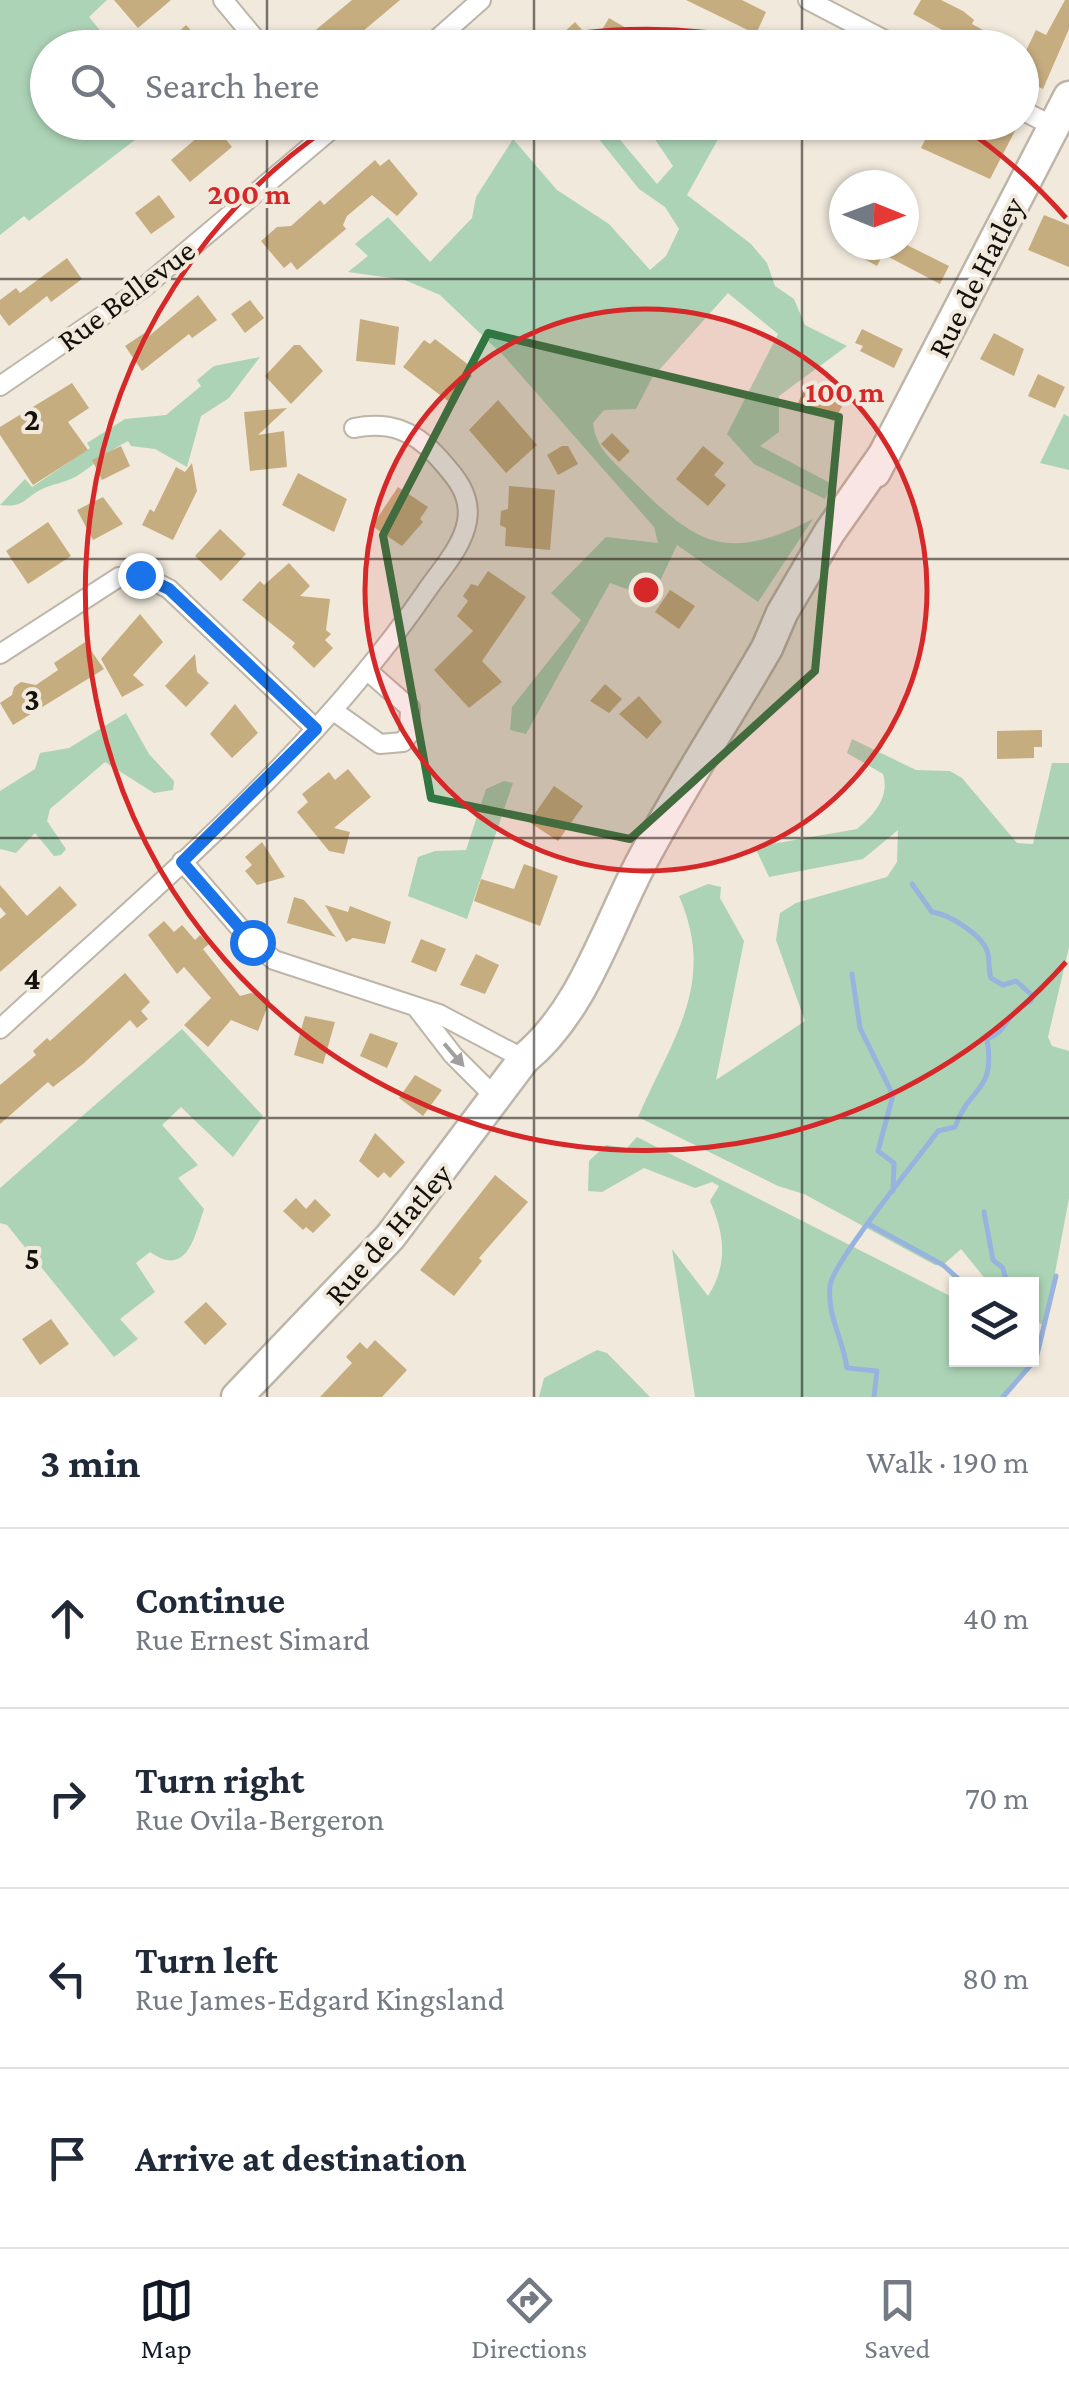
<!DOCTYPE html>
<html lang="en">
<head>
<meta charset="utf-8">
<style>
  body { margin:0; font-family:"Crimson Pro",serif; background:#f6f6f7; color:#1f2937 }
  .controls { position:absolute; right:30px; bottom:30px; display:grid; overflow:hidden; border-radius:0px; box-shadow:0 2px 8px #0004 }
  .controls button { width:90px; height:90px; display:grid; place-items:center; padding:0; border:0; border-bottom:2px solid #e0e1e3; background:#fff; color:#1f2937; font:50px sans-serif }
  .compass { position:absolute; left:829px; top:170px; width:90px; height:90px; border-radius:50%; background:#fff; box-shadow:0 2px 8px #0004; rotate:91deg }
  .stop { position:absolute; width:30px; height:30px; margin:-22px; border:8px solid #1a73e8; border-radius:50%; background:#fff }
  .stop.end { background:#1a73e8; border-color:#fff; box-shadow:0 2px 10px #0008 }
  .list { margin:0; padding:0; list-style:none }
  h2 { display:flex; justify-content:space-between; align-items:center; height:130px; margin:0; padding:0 40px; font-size:42px }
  h2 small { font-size:32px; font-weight:400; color:#747a83 }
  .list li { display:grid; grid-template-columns:65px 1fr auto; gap:30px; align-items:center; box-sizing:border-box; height:180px; padding:0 40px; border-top:2px solid #e0e1e3 }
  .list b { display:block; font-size:38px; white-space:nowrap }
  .list p { margin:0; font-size:32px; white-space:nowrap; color:#747a83 }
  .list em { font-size:32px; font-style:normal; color:#747a83 }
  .icon { flex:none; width:55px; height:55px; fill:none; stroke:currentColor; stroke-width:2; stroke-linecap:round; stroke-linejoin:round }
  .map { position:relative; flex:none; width:1069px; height:1397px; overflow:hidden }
  .search { position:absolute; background:#fff; box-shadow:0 2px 8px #0004; left:30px; right:30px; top:30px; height:110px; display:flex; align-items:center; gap:25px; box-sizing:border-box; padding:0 35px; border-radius:55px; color:#747a83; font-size:38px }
  .sheet { height:850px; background:#fff }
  nav { display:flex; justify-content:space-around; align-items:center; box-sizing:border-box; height:140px; border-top:2px solid #e0e1e3; background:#fff; font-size:28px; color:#747a83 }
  nav a { display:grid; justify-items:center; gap:5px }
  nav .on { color:#111827 }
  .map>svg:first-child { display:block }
  .green { fill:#acd3b6 }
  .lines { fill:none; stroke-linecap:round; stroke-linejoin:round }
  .stream { stroke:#97b4de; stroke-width:5 }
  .building { fill:#c6ad7f }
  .street-casing { stroke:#bdb5a8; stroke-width:22 }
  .primary-casing { stroke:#bdb5a8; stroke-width:35 }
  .street { stroke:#fff; stroke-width:18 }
  .primary { stroke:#fff; stroke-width:30 }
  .oneway { fill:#a1a09e }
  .route { stroke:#1a73e8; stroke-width:12 }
  .marked { fill:#2f7641; fill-opacity:0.2; stroke:#2f7641; stroke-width:8; stroke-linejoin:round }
  .grid { fill:none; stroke:#14110d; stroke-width:2.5; stroke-opacity:0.55 }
  .ring { fill:none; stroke:#d62828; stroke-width:5 }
  .labels { text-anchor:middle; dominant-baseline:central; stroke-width:8; stroke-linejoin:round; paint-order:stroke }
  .street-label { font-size:32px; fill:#14110d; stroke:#f1e9dc }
  .grid-label { font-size:32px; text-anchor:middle; font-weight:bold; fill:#14110d; stroke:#f1e9dc; stroke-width:8; stroke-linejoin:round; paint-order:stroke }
  .centre { fill:#d62828; stroke:#f1e9dc; stroke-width:5 }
  .ring-label { font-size:30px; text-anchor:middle; font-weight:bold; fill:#d62828; stroke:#f1e9dc; stroke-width:8; stroke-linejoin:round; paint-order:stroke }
</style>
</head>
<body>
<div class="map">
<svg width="1069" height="1397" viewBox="0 0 1069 1397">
  <rect width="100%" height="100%" fill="#f1e9dc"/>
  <path class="green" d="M0 0H107L89 17 114 47 48 48V122L145 123 139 127 144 133 29 221 24 216 0 235Z
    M586 123H606L657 184 673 166 644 123H727L687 195 751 244 767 263 775 286 794 299 805 325 847 346 779 396V432L760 446 832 484 825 499 754 464 727 434 778 334 728 293 652 378 636 409 604 410 593 423C596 449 613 461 631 479 696 544 725 564 813 519L758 602 677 545 652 598 610 583 526 734 510 730 512 707 581 620 551 593 606 537 658 543 654 527 504 356 440 295 405 280 348 272 368 256 355 244 388 217 430 262 472 218 476 197 513 139 557 190 609 224 650 270 666 256 679 229 665 207 639 189Z
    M260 357 229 398 201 416 187 467 155 449 131 446 128 441C106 452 96 464 77 476 65 483 51 484 40 490 24 499 23 508 0 505L25 479 32 487 90 448 87 443 125 419 166 415 201 386 197 380 214 366Z
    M1064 414 1069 417V470L1040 463Z
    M126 713 149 754 174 781 173 790 154 793 105 762 50 809 47 821 66 849 61 855 54 856 35 833 16 853 0 849V791L35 769 40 753 69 748Z
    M852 739 916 770 950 771 962 778 1017 843 1033 844 1052 763H1069V947L1048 1037 1052 1046 1069 1051V1198L1045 1326 1032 1319V1284H964L987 1281 961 1249 943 1265H935L804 1194 778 1186 638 1117C673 1037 717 983 679 896L708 884 721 887 720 898 744 941 716 1080 805 1021 776 940 780 913 796 903 887 877 897 862 898 830 863 859 769 877 755 847 857 829C874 815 890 797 883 774L847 753Z
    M504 781 513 783 467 919 408 896 418 857 435 851 466 850 486 789Z
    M182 1029 263 1116 233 1157 181 1107 162 1125 198 1165 178 1178 204 1209C194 1238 187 1278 150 1252L136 1263 155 1292 120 1319 138 1339 114 1357 7 1225 0 1223V1188Z
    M637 1137 956 1299V1360H1032V1337L1041 1342 1033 1366 1003 1397H695L672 1249 708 1296C728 1265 725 1235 710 1201L719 1186 712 1182 695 1188 644 1168 602 1192 588 1191 589 1161 606 1145 627 1148Z
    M597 1350 607 1353 650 1397H539L544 1378Z"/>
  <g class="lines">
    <path class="stream" d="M852 974 860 1028 893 1095 878 1151 894 1163 893 1191
      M984 1212 993 1260 1003 1268 1007 1284
      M870 1225 943 1265 964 1284
      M874 1397 877 1371 847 1368C843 1339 827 1316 830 1286 832 1263 920 1156 938 1131L955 1127C970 1085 996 1093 987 1039 1010 1030 1003 1014 1031 1001L1033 996 1016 981 1003 985 991 978C988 969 990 962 988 954 984 935 948 914 932 912L912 884
      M1003 1397 1036 1359 1056 1276"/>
  </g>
  <path class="building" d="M114 0H171L138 28Z
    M352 0H400L356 37 365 48H323L312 33Z
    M686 0H742L766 12 756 34Z
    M921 0H941L963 11 974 20 972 24 1016 48H975L913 14Z
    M1065 0H1069V29L1043 89 1022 79V59L1036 30 1046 35Z
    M609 18 626 28 614 48H547L575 22 594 43Z
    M186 25 200 40 191 48H162Z
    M934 122H1019V123L990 179 921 148Z
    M213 124 232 147 190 182 171 160Z
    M389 159 418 194 397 216 372 195 347 216 343 225 346 229 297 270 291 262 284 268 261 241 277 227 291 226 320 200 324 205 375 160 380 166Z
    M159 195 175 217 151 234 135 213Z
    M1044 215 1069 225V267L1028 250Z
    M862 245H907L949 266 940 284 883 254 877 266 857 255Z
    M67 258 82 279 51 302 47 296 9 326 0 314V300L16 288 20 293Z
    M198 295 217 320 192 338 189 334 142 371 125 346 146 332 149 336Z
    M250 300 264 318 245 333 231 314Z
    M360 319 399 327 395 365 356 361Z
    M862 329 903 349 894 368 860 351 863 346 855 343Z
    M994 333 1024 349 1014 376 980 359Z
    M435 339 470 366 466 371 472 376 448 401 403 367 424 340 430 344Z
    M294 345H300L323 371 291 404 265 376Z
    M1038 374 1065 387 1055 408 1028 396Z
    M72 383 89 408 68 422 88 450 33 485 0 435V427Z
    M806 386 845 401 834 421 796 407Z
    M498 400 537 445 506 473 469 430Z
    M287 408 258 435 284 431 287 467 250 471 244 412Z
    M612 433 630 451 619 462 601 444Z
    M121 446 130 466 102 480 92 460Z
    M562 446H568L578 464 558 475 547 455Z
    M703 446 724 463 714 475 726 485 708 506 676 479Z
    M192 463 197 491 173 540 142 525 150 509 154 512 176 467 185 472Z
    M298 473 347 499 334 532 282 505Z
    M509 486 555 490 550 550 505 546 506 528 500 525 501 511 508 509Z
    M398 487 428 507 420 519 423 522 402 546 372 526Z
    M103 497 123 524 93 540 77 510Z
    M48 522 71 556 28 584 6 551Z
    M220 529 246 554 221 581 195 556Z
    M289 563 310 586 300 596 330 599 326 630 331 634 325 640 333 648 314 668 292 647 295 643 242 600 260 581 264 585Z
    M488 571 526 597 482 661 502 682 469 708 434 670 473 631 457 616 468 601 463 596 471 584 478 586Z
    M670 590 695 606 679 629 655 612Z
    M140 614 163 642 133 675 144 685 122 697 101 659Z
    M85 642 104 669 13 725 0 703 12 695 14 687 21 682 36 685 58 670 54 663Z
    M195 654 197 672 209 683 186 707 165 686Z
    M605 684 622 699 609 713 590 701Z
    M639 696 662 722 647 739 619 714Z
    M235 704 258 733 232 758 210 734Z
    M1042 730V747H1034V758L997 759V731Z
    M348 769 371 797 334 828 350 832 344 854 329 851 297 812 308 802 302 794 329 772 335 780Z
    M554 786 583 806 558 841 529 822Z
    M262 842 285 877 257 885 245 871 252 865 245 857Z
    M524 864 558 876 540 926 474 901 481 879 514 889Z
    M0 885 27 916 60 886 77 905 0 972V919L6 914 0 907Z
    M294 897 304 900 336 937 287 923Z
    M325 905 348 912 350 906 391 922 385 944 353 938 346 942Z
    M164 921 174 932 182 925 195 940 200 935 209 944 203 949 240 996 251 993 270 1000 258 1031 231 1020 208 1047 184 1025 211 998 184 967 177 974 148 935Z
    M421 939 446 949 436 972 411 962Z
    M476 954 499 965 485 994 460 985Z
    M125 973 150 1002 141 1011 148 1019 137 1028 130 1020 83 1064 53 1087 48 1082 0 1124V1085L36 1055 33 1051 47 1038 50 1041Z
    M305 1016 335 1022 323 1064 294 1055Z
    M370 1033 398 1043 387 1068 360 1056Z
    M415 1075 442 1090 423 1116 399 1098Z
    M375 1133 405 1162 390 1178 384 1172 378 1178 359 1161Z
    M495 1175 528 1202 479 1258 482 1261 454 1296 420 1270Z
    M296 1198 306 1209 315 1199 331 1215 313 1233 306 1227 303 1230 283 1211Z
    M206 1302 227 1324 205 1345 184 1322Z
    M51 1319 69 1344 40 1365 22 1339Z
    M375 1340 407 1370 382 1397H320L352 1363 346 1357 360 1342 367 1349Z"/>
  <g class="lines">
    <g class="street-casing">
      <path id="street" d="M223 0 263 48
        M808 0 900 48
        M427 48 481 0
        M1022 110 1054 127
        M0 386 143 288 340 122
        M0 654 119 577 141 575 169 589 316 729
        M335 712 380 744 403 742 409 734 410 708 369 672
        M182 861 252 942 274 960 439 1014 524 1059
        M416 1007 453 1055 497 1099
        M0 1029C148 892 310 760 425 593 439 572 463 547 467 521 472 493 453 474 436 455 413 430 388 421 354 428"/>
    </g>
    <g class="primary-casing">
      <path id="primary" d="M875 472 1069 97
        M237 1397 390 1237 524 1059C583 1011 607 927 642 861 680 789 726 719 767 648L782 613 829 533 883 456"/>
    </g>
    <use href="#street" class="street"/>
    <use href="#primary" class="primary"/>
  </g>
  <defs><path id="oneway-solid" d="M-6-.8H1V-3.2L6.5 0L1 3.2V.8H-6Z" transform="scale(2.5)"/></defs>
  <use class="oneway" href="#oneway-solid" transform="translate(454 1055) rotate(49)"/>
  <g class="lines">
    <path class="route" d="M140 575 169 589 316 729 182 862 252 942"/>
  </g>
  <path class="marked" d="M488 333 839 417 815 671 630 839 431 798 383 535Z"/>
  <path class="grid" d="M267 0V48M534 0V48M802 0V48M267 122V1397M534 122V1397M802 122V1397M0 279H1069M0 559H1069M0 838H1069M0 1118H1069"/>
  <circle cx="646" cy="590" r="281" fill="#d62828" fill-opacity=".12"/>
  <g class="ring">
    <circle cx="646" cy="590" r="281"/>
    <path d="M1066 962A561 561 0 1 1 332 125M506 47A561 561 0 0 1 786 47M960 125A561 561 0 0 1 1066 218"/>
  </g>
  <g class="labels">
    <g class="street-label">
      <text transform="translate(976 277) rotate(-63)">Rue de Hatley</text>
      <text transform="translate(126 295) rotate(-37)">Rue Bellevue</text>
      <text transform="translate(388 1234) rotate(-49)">Rue de Hatley</text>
    </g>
  </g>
  <g class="grid-label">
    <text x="32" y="430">2</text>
    <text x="32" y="710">3</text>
    <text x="32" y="989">4</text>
    <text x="32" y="1269">5</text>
  </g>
  <circle cx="646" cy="590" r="15" class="centre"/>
  <g class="ring-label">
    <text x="249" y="204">200 m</text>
    <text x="845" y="402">100 m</text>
  </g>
</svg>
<div class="controls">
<button><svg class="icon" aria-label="layers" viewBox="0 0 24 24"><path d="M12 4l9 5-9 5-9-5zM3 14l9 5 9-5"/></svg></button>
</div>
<svg class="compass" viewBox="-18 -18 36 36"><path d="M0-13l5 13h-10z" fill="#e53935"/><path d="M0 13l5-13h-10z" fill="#747a83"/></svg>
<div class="stop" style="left:252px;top:942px"></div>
<div class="stop end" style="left:140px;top:575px"></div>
<div class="search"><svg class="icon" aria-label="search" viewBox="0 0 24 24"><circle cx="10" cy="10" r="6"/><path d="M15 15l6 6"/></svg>Search here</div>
</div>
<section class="sheet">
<h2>3 min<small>Walk · 190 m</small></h2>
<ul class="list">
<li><svg class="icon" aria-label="ahead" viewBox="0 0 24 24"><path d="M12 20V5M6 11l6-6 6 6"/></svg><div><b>Continue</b><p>Rue Ernest Simard</p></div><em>40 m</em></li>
<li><svg class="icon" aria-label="right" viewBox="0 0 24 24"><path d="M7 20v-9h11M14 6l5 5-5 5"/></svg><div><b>Turn right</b><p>Rue Ovila-Bergeron</p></div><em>70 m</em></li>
<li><svg class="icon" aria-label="left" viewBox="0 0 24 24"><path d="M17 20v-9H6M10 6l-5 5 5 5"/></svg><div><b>Turn left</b><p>Rue James-Edgard Kingsland</p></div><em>80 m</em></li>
<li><svg class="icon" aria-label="arrive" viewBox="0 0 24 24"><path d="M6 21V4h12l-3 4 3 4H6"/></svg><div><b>Arrive at destination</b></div></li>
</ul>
</section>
<nav>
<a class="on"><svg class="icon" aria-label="map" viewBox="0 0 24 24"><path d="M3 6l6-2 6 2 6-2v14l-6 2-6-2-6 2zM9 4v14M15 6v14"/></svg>Map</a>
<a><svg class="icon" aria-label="directions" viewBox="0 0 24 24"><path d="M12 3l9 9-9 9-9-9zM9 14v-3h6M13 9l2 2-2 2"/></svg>Directions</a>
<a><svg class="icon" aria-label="saved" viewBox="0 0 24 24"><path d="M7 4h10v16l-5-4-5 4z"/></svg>Saved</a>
</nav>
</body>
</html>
